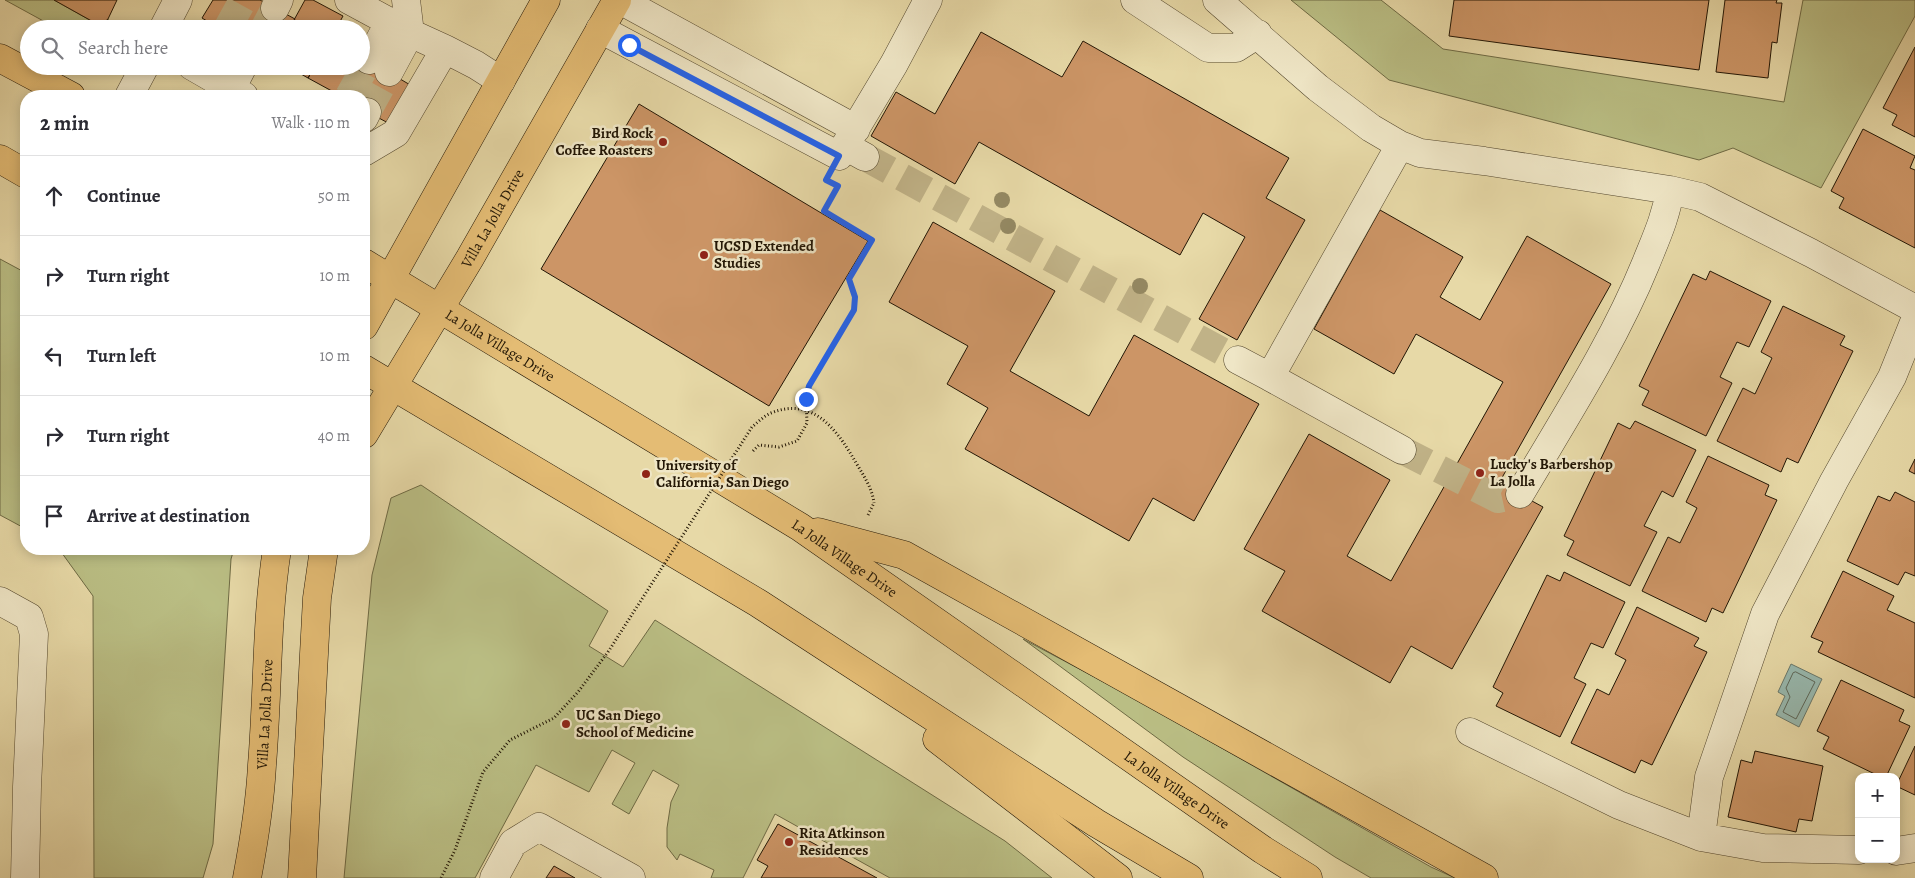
<!DOCTYPE html>
<html lang="en">
<head>
<meta charset="utf-8">
<style>
  body { margin:0; font-family:Alegreya,serif; background:#f7f7f7; color:#2b2b33 }
  .controls { position:absolute; right:15px; bottom:15px; display:grid; overflow:hidden; border-radius:10px; box-shadow:0 2px 12px #0003 }
  .controls button { width:45px; height:45px; display:grid; place-items:center; padding:0; border:0; border-bottom:1px solid #e1e1e2; background:#fff; color:#2b2b33; font:25px sans-serif }
  .stop { position:absolute; width:15px; height:15px; margin:-11px; border:4px solid #2563eb; border-radius:50%; background:#fff }
  .stop.end { background:#2563eb; border-color:#fff; box-shadow:0 1px 5px #0008 }
  .list { margin:0; padding:0; list-style:none }
  h2 { display:flex; justify-content:space-between; align-items:center; height:65px; margin:0; padding:0 20px; font-size:21px }
  h2 small { font-size:16px; font-weight:400; color:#7c7c81 }
  .list li { display:grid; grid-template-columns:32px 1fr auto; gap:15px; align-items:center; box-sizing:border-box; height:80px; padding:0 20px; border-top:1px solid #e1e1e2 }
  .list b { display:block; font-size:19px; white-space:nowrap }
  .list em { font-size:16px; font-style:normal; color:#7c7c81 }
  .icon { flex:none; width:28px; height:28px; fill:none; stroke:currentColor; stroke-width:2; stroke-linecap:round; stroke-linejoin:round }
  .map { position:relative; flex:none; width:1915px; height:878px; overflow:hidden }
  .search { position:absolute; background:#fff; box-shadow:0 2px 12px #0003; left:20px; top:20px; width:350px; height:55px; display:flex; align-items:center; gap:12px; box-sizing:border-box; padding:0 18px; border-radius:28px; color:#7c7c81; font-size:19px }
  .panel { position:absolute; background:#fff; box-shadow:0 2px 12px #0003; left:20px; top:90px; width:350px; height:465px; border-radius:20px }
  .map>svg:first-child { display:block }
  .green { fill:#babe84; stroke:#6e6a44 }
  .water { fill:#98b9af; stroke:#69786b }
  .lines { fill:none; stroke-linecap:round; stroke-linejoin:round }
  .shore { stroke:#5d685a; stroke-width:1 }
  .building { fill:#cc9566; stroke:#221605 }
  .minor-tunnel { stroke:#c0b287; stroke-width:28; stroke-dasharray:28 14; stroke-linecap:butt }
  .minor-casing { stroke:#53472e; stroke-width:29 }
  .major-casing { stroke:#221605; stroke-width:29 }
  .path { stroke:#221605; stroke-width:3; stroke-dasharray:1 2.5; stroke-linecap:butt }
  .minor { stroke:#efe6c6; stroke-width:28 }
  .major { stroke:#e4bc74; stroke-width:28 }
  .path-bridge { stroke:#221605; stroke-width:3; stroke-dasharray:1 2.5; stroke-linecap:butt }
  .tree { fill:#948963 }
  .route { stroke:#2563eb; stroke-width:6 }
  .poi-dot { fill:#8f2418; stroke:#efe6c6; stroke-width:2 }
  .labels { text-anchor:middle; dominant-baseline:central; stroke-width:5; stroke-linejoin:round; paint-order:stroke }
  .poi-label { font-size:15px; font-weight:bold; fill:#221605; stroke:#efe6c6; text-anchor:start }
  .street-label { font-size:15px; fill:#221605; stroke:#efe6c6 }
</style>
</head>
<body>
<div class="map">
<svg width="1915" height="878" viewBox="0 0 1915 878">
  <rect width="100%" height="100%" fill="#e7d9a7"/>
  <filter id="stains"><feTurbulence type="fractalNoise" baseFrequency=".004" numOctaves="4"/><feColorMatrix values="0 0 0 0 .2 0 0 0 0 .09 0 0 0 0 .02 0 0 0 .5 -.17"/></filter>
  <radialGradient id="worn" r=".72"><stop offset=".6" stop-color="#630" stop-opacity="0"/><stop offset="1" stop-color="#630" stop-opacity=".3"/></radialGradient>
  <path class="green" d="M5 0H54L97 24H102L108 19 112 29H58Z
    M1291 0H1381L1443 49 1784 102 1803 0H1915V16L1821 188 1733 148 1699 160 1389 80Z
    M0 259 26 273V529L0 515Z
    M421 485 608 611 589 646 623 667 655 620 1005 841 1052 878H890L775 814 743 878H711L714 870 680 854 677 860 667 847V828L671 802 679 785 653 770 629 814 612 804 635 763 612 750 589 792 536 765 475 878H344L372 575 391 498Z
    M59 549H234L231 559 213 844 203 878H94L93 596Z
    M1023 639 1132 697 1431 867 1455 878H1371L1335 857 1183 757Z"/>
  <path class="water" d="M1791 664 1822 679 1799 727 1776 715 1785 696 1778 692Z"/>
  <g class="lines">
    <path class="shore" d="M1796 672 1815 682 1796 719 1783 712 1790 697 1786 688 1793 673Z"/>
  </g>
  <path class="building" d="M54 0H117L108 19 102 24H97Z
    M213 0H260L295 19 289 29H220L202 18Z
    M305 0H313L343 16 336 29H289Z
    M1454 0H1709L1699 70 1449 36Z
    M1725 0H1777L1776 3H1782L1777 43 1772 42 1768 78 1716 72Z
    M981 32 1062 77 1083 41 1289 158 1266 198 1305 220 1237 340 1199 319 1245 237 1203 213 1180 255 979 142 955 184 871 136 896 92 935 114Z
    M1915 47V137L1892 125 1897 115 1883 108Z
    M361 56 412 86 390 124 364 110V96H341L308 78 315 66H361Z
    M287 66H315L308 78Z
    M639 104 868 241 769 406 541 269Z
    M1863 129 1915 156 1910 168 1915 170V248L1839 208 1844 198 1831 191Z
    M1380 210 1463 257 1440 297 1480 320 1527 236 1611 284 1499 483 1543 507 1452 669 1411 646 1390 683 1262 611 1285 571 1244 549 1309 434 1390 480 1347 556 1391 581 1503 382 1416 334 1394 374 1314 329Z
    M933 222 1055 291 1010 371 1089 416 1134 335 1259 404 1194 521 1153 498 1129 541 965 449 988 408 947 384 968 346 889 302Z
    M1710 271 1771 301 1749 347 1737 342 1720 377 1732 383 1706 436 1642 405 1649 391 1639 386 1693 274 1706 280Z
    M1783 306 1845 336 1840 345 1853 351 1798 463 1787 458 1781 472 1717 441 1743 388 1755 394 1772 358 1761 352Z
    M1635 421 1696 450 1673 497 1662 491 1644 526 1657 532 1630 586 1567 555 1574 541 1564 536 1618 423 1630 429Z
    M1708 456 1769 485 1765 495 1777 500 1723 613 1712 608 1706 622 1642 591 1668 537 1680 543 1697 508 1686 502Z
    M1915 459V474L1909 471Z
    M1895 492 1915 502V576L1905 572 1898 585 1847 561 1878 496 1890 501Z
    M1843 571 1894 596 1887 610 1915 623V698L1818 652 1823 642 1811 637Z
    M1564 572 1625 602 1603 648 1591 643 1574 678 1586 684 1560 737 1496 706 1503 693 1493 687 1547 575 1560 581Z
    M1637 607 1699 638 1694 646 1707 652 1652 765 1641 760 1635 773 1571 743 1597 689 1609 695 1626 660 1615 654Z
    M1841 680 1904 710 1899 721 1910 726 1886 777H1881L1823 749 1829 737 1817 731Z
    M1915 746V795L1896 786Z
    M1755 751 1823 766 1812 821 1799 819 1796 832 1728 817 1741 760 1752 763Z
    M778 824 877 878H761L768 866 757 860Z
    M554 866 575 878H546Z"/>
  <g class="lines">
    <path class="minor-tunnel" d="M227 29 243 0
      M264 29 275 8
      M349 96 369 60
      M367 112 389 72
      M865 157 1238 360
      M1402 450 1498 499 1520 494"/>
    <g class="minor-casing">
      <path id="minor" d="M349 0 410 33 445 49
        M620 0 856 129
        M1135 0 1208 48H1236L1258 34
        M1217 0 1318 88 1371 128 1400 145 1420 153 1484 161 1670 190 1700 197 1811 253 1915 309
        M275 8 279 0
        M163 29 178 0
        M600 29 839 156 894 64 928 0
        M369 60 390 21
        M192 66 244 96
        M389 72 410 33 406 0
        M231 89 243 66
        M129 96 145 66
        M364 118 367 112
        M1400 145 1270 377 1402 450
        M845 146 865 157
        M364 152 396 133 445 49 476 65 501 81
        M1238 360 1270 377
        M1520 494C1564 419 1613 344 1646 263 1656 238 1666 217 1670 190
        M0 601 29 617 34 634 27 787 25 878
        M1470 732 1619 805 1701 837 1763 848 1859 850
        M1701 837 1709 777 1765 614 1834 481 1892 377 1915 320
        M1896 851 1915 848
        M494 878 513 843 539 827 631 878"/>
    </g>
    <g class="major-casing">
      <g id="major">
        <path d="M0 58 71 96"/>
        <path d="M0 159 26 174"/>
        <path id="s1" d="M364 263 800 527 1263 850 1308 878"/>
        <path d="M364 326 546 0"/>
        <path d="M364 369 758 603 1096 823 1189 878"/>
        <path id="s2" d="M364 434 470 258 617 0"/>
        <path d="M818 532 904 555 1484 878"/>
        <path d="M937 739 1118 878"/>
        <path id="s3" d="M247 878C254 841 260 803 262 765 268 693 266 620 277 549"/>
        <path d="M302 878 317 598 324 549"/>
      </g>
    </g>
    <path class="path" d="M753 451 759 445 779 447 797 441 807 423 806 399 809 386 854 310 855 297 849 279 872 240 824 211 838 186 836 185
      M868 515 874 503
      M441 878 455 850 483 772 510 740 554 718 578 692 608 652"/>
    <use href="#minor" class="minor"/>
    <use href="#major" class="major"/>
    <path class="path-bridge" d="M608 652 752 427C758 422 764 416 771 413 813 396 837 430 855 461 863 475 872 487 874 503"/>
  </g>
  <g class="tree">
    <circle cx="1002" cy="200" r="8"/>
    <circle cx="1008" cy="226" r="8"/>
    <circle cx="1140" cy="286" r="8"/>
  </g>
  <g class="lines">
    <path class="route" d="M629 45 839 156 826 180 838 186 824 211 872 240 849 279 855 297 854 310 809 386 806 399"/>
  </g>
  <g class="poi-dot">
    <circle cx="663" cy="142" r="5"/>
    <circle cx="704" cy="255" r="5"/>
    <circle cx="1480" cy="473" r="5"/>
    <circle cx="646" cy="474" r="5"/>
    <circle cx="566" cy="724" r="5"/>
    <circle cx="789" cy="842" r="5"/>
  </g>
  <g class="labels">
    <g class="poi-label">
      <text x="653" y="133" text-anchor="end">Bird Rock<tspan x="653" dy="17">Coffee Roasters</tspan></text>
      <text x="714" y="246">UCSD Extended<tspan x="714" dy="17">Studies</tspan></text>
      <text x="1490" y="464">Lucky's Barbershop<tspan x="1490" dy="17">La Jolla</tspan></text>
      <text x="656" y="465">University of<tspan x="656" dy="17">California, San Diego</tspan></text>
      <text x="576" y="715">UC San Diego<tspan x="576" dy="17">School of Medicine</tspan></text>
      <text x="799" y="833">Rita Atkinson<tspan x="799" dy="17">Residences</tspan></text>
    </g>
    <g class="street-label">
      <text stroke="none"><textPath href="#s2" startOffset="251">Villa La Jolla Drive</textPath></text>
      <text stroke="none"><textPath href="#s1" startOffset="159">La Jolla Village Drive</textPath></text>
      <text stroke="none"><textPath href="#s1" startOffset="564">La Jolla Village Drive</textPath></text>
      <text stroke="none"><textPath href="#s3" startOffset="165">Villa La Jolla Drive</textPath></text>
      <text stroke="none"><textPath href="#s1" startOffset="969">La Jolla Village Drive</textPath></text>
    </g>
  </g>
  <rect width="100%" height="100%" filter="url(#stains)"/>
  <rect width="100%" height="100%" fill="url(#worn)"/>
</svg>
<div class="controls">
<button>+</button>
<button>−</button>
</div>
<div class="stop" style="left:629px;top:45px"></div>
<div class="stop end" style="left:806px;top:399px"></div>
<div class="search"><svg class="icon" aria-label="search" viewBox="0 0 24 24"><circle cx="10" cy="10" r="6"/><path d="M15 15l6 6"/></svg>Search here</div>
<section class="panel">
<h2>2 min<small>Walk · 110 m</small></h2>
<ul class="list">
<li><svg class="icon" aria-label="ahead" viewBox="0 0 24 24"><path d="M12 20V5M6 11l6-6 6 6"/></svg><div><b>Continue</b></div><em>50 m</em></li>
<li><svg class="icon" aria-label="right" viewBox="0 0 24 24"><path d="M7 20v-9h11M14 6l5 5-5 5"/></svg><div><b>Turn right</b></div><em>10 m</em></li>
<li><svg class="icon" aria-label="left" viewBox="0 0 24 24"><path d="M17 20v-9H6M10 6l-5 5 5 5"/></svg><div><b>Turn left</b></div><em>10 m</em></li>
<li><svg class="icon" aria-label="right" viewBox="0 0 24 24"><path d="M7 20v-9h11M14 6l5 5-5 5"/></svg><div><b>Turn right</b></div><em>40 m</em></li>
<li><svg class="icon" aria-label="arrive" viewBox="0 0 24 24"><path d="M6 21V4h12l-3 4 3 4H6"/></svg><div><b>Arrive at destination</b></div></li>
</ul>
</section>
</div>
</body>
</html>
